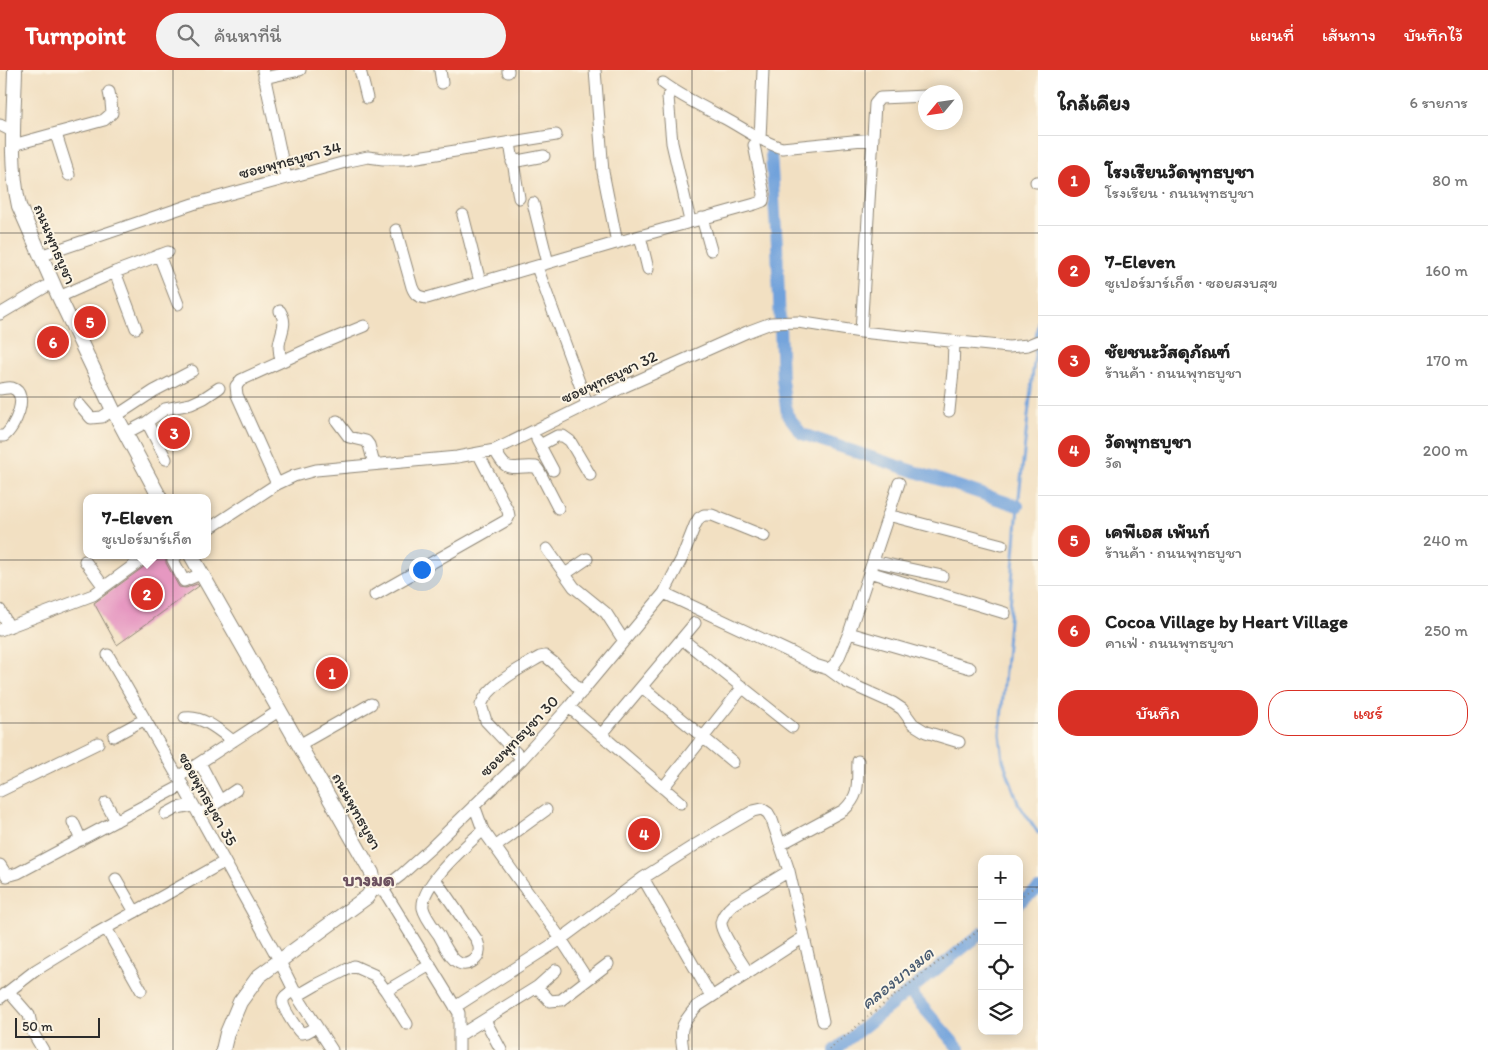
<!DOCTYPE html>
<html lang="th">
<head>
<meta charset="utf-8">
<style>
  body { margin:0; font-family:Itim,"Playpen Sans Thai",sans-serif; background:#f2f2f2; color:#222 }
  .controls { position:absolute; right:15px; bottom:15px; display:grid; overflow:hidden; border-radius:10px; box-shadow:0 2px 12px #0003 }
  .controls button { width:45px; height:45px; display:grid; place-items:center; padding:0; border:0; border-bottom:1px solid #e0e0e0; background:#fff; color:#222; font:25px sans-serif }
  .compass { position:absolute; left:918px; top:15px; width:45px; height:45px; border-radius:50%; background:#fff; box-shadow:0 2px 12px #0003; rotate:241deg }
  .scale { position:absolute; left:15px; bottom:12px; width:85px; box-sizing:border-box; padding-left:5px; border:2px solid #2b2b2b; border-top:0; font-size:14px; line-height:18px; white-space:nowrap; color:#2b2b2b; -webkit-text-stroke:4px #fcf5e5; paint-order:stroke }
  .you { position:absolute; left:421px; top:499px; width:18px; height:18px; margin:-12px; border:4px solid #fff; border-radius:50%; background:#1a73e8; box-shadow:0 0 0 8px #1a73e833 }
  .badge { display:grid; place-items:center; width:32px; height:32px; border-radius:50%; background:#d93025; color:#fff; font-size:16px; font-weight:700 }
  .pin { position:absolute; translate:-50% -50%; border:2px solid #fff; box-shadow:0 1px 5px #0006 }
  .popup { position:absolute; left:83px; top:424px; width:128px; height:65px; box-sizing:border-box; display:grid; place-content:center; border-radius:10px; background:#fff; filter:drop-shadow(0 1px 4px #0005); font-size:16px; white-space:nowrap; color:#767676 }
  .popup b { font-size:19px; color:#222 }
  .popup::after { content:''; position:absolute; left:50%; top:100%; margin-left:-10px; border:10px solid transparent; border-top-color:#fff }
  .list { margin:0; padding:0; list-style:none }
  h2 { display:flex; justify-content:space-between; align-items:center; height:65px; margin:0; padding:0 20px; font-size:21px }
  h2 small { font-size:16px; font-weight:400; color:#767676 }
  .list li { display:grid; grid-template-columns:32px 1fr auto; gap:15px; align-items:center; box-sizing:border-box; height:90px; padding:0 20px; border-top:1px solid #e0e0e0 }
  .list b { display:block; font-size:19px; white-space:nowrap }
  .list p { margin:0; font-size:16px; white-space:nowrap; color:#767676 }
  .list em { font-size:16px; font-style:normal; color:#767676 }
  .actions { display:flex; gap:10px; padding:15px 20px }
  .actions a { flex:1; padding:11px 0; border:1px solid #d93025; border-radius:20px; text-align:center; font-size:18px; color:#d93025 }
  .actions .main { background:#d93025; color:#fff }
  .icon { flex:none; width:28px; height:28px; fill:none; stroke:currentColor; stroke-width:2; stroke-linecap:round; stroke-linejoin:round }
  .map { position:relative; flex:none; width:1038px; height:980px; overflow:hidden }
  header { display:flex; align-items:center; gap:30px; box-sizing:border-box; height:70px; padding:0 25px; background:#d93025; color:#fff }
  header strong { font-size:24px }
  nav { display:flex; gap:28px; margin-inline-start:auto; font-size:18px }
  .search { width:350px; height:45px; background:#f2f2f2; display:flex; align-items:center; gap:12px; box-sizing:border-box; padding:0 18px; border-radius:28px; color:#767676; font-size:19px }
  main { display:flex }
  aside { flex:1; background:#fff }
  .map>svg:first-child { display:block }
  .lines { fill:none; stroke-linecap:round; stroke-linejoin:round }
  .stream { stroke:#70a1db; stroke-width:3 }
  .canal { stroke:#70a1db; stroke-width:12 }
  .building { fill:#e698c1 }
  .minor-casing { stroke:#8e8676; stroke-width:13 }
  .major-casing { stroke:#8e8676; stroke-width:16 }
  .path { stroke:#8e8676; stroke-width:2; stroke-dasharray:1 4; stroke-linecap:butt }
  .minor { stroke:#fff; stroke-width:11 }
  .major { stroke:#fff; stroke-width:14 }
  .grid { fill:none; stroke:#2b2b2b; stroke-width:1; stroke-opacity:0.55 }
  .labels { text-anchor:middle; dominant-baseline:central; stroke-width:4; stroke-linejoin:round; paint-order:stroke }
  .street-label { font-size:16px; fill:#2b2b2b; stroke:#fcf5e5 }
  .water-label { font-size:18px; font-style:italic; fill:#475a71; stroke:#fcf5e5 }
  .quarter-label { font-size:19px; font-weight:bold; fill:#6c5160; stroke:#fcf5e5 }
</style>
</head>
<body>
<header>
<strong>Turnpoint</strong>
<div class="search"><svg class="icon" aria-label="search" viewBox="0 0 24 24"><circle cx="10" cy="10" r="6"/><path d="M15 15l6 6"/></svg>ค้นหาที่นี่</div>
<nav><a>แผนที่</a><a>เส้นทาง</a><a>บันทึกไว้</a></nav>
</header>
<main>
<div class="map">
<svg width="1038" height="980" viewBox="0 0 1038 980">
  <rect width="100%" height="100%" fill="#fcf5e5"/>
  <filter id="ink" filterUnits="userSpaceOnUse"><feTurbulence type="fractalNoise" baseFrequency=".02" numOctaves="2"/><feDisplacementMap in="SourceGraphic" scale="10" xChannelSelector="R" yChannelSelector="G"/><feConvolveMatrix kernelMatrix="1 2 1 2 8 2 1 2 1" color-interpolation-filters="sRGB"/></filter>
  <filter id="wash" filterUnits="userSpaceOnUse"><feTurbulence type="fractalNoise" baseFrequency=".0096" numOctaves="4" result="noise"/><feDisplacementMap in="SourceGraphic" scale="20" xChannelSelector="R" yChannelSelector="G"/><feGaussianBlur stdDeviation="1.12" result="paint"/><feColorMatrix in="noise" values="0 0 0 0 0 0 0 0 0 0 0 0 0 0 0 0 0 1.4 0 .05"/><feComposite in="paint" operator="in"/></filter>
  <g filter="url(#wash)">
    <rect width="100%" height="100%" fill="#f2e0c2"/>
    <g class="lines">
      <path class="stream" d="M1036 268 1038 252
        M1036 274 1018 436 1000 664 1003 690 1018 733 1038 763"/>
      <path class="canal" d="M771 83 777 175 782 310 787 344 802 364 1018 436
        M1019 833 1038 819
        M909 921 960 980
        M835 980 982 863"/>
    </g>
    <g id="blocks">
      <path class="building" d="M156 485H167L166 489V493L179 517 186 518 197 514 199 516 117 575 94 533 152 491Z"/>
    </g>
  </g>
  <g filter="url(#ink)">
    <use href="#blocks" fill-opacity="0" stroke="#8e8676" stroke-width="1"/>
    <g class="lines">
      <g class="minor-casing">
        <path id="minor" d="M263 0 286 108
          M360 0 367 28
          M440 0 442 13
          M508 0V2
          M595 0 603 102 617 173
          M264 8 300 0
          M663 13C682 27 703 37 724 48 743 58 761 72 782 78L873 69
          M668 27 672 73 690 151
          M0 55 14 62
          M56 64 69 105
          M760 69 763 0
          M510 73 519 128
          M13 75 104 50 112 43 111 32 109 22
          M512 92 544 86
          M1036 112H1038
          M533 133 548 193
          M463 145 480 212
          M702 148 711 180
          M396 160 412 217C415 225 418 227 427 228L640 166 755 134 763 131 764 124 754 75
          M640 166 648 199
          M159 185 178 234
          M40 186 193 134 349 91 368 87 383 89H405L556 65
          M537 197 587 334
          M115 202 136 258
          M59 227 115 202 168 182
          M280 241C288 255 281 260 279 275 279 280 280 286 281 291
          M0 244 52 213
          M861 262 875 34 880 28 926 26
          M0 319C3 319 9 317 12 318 31 324 14 359 4 366H0
          M79 334 91 348 102 347 113 340
          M949 341 953 301 954 272
          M116 346 154 321 192 301
          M337 351 349 367 366 371 369 375 374 394
          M147 352 166 389
          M126 363 147 352 165 339 191 334 204 328 219 318
          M537 370 553 400
          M540 375 557 366H563L570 371 590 405
          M495 380C508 406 511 395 536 397L539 401 558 438
          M277 414 237 325 236 316 241 310 313 277 364 256
          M888 445 1002 475
          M207 460 277 414 294 406 316 400 457 387 495 380 621 318 747 262 771 253 798 252 861 262 1009 277 1028 275 1038 271
          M764 466 712 445H704L699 448 695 455 682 488 664 523 792 583 815 595 828 599 846 612 893 633 902 639 913 654 926 662 959 672
          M547 479 574 517 606 543 624 571
          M177 485 173 490 184 511 201 504
          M85 491 104 517
          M873 491 942 506
          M869 502 1005 543
          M565 504 587 489
          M375 525 507 450 509 446 508 441 478 383
          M0 540 9 557
          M0 560 93 525 148 485
          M849 563 970 598
          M682 569 792 657
          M108 585 178 707 279 890 297 926 316 915 354 896 374 905 386 921 430 895
          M828 599 834 595 838 589 849 563 899 413
          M642 617 733 692
          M569 637 681 733
          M185 648C202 645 220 661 233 671
          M601 665 695 553
          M114 666 145 649
          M299 675 371 634
          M522 689 486 651 481 635C489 614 521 598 540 587L545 586 554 593 582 622
          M200 693 220 731
          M178 707 280 640
          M663 718 743 617
          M0 721 98 673
          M106 733 116 751
          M474 735 483 760 561 869 587 909
          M166 744 177 738 193 735
          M199 745 236 720
          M73 752 81 770
          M781 774 844 740C861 724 857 713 858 691
          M495 777 546 740
          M0 795 7 806 18 803 183 715
          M643 808 711 926
          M116 809 135 842
          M435 809 477 870C478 874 480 877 479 881 479 890 467 897 459 893 450 889 444 874 439 865 434 858 425 847 423 838 420 815 467 775 483 760
          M383 819 459 943V980
          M371 821 383 819 401 805 431 778 522 689 569 637 664 523
          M106 858 141 920
          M748 903C742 892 721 864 721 853 722 845 728 839 734 834L789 801
          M537 917 550 931 561 930 608 894
          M294 920C290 923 283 926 283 931 282 938 296 958 301 963L307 962 316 957
          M386 921 407 954
          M9 922 29 945 33 963 43 980
          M297 926 332 980
          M0 928 36 900 90 867 224 792
          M455 937 561 869 643 808 695 775 753 741 762 739 768 743 772 750 789 801 823 951
          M485 950 501 980
          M460 965 537 917 556 900
          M683 980C679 957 682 954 696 937L804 867"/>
      </g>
      <g class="major-casing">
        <path id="major" d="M15 0C14 45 9 92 19 136L59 227 113 340 160 428
          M191 485 372 803C375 813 374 818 367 827L259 906 240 932 227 963 223 980"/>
      </g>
      <path class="path" d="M1019 828 1038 814
        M829 980 876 940 982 858"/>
      <use href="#minor" class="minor"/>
      <use href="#major" class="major"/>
    </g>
  </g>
  <path class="grid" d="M173 0V980M346 0V980M519 0V980M692 0V980M865 0V980M0 163H1038M0 327H1038M0 490H1038M0 653H1038M0 817H982M1019 817H1038"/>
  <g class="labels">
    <g class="street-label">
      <text transform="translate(290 90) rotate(-15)">ซอยพุทธบูชา 34</text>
      <text transform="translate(55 174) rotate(67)">ถนนพุทธบูชา</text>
      <text transform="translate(609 307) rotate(-25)">ซอยพุทธบูชา 32</text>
      <text transform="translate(519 666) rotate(-46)">ซอยพุทธบูชา 30</text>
      <text transform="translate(208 729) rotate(61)">ซอยพุทธบูชา 35</text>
      <text transform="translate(357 741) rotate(61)">ถนนพุทธบูชา</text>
    </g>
    <g class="water-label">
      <text transform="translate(897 908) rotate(-39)">คลองบางมด</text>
    </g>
    <g class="quarter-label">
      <text x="369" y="809">บางมด</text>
    </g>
  </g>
</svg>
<div class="controls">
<button>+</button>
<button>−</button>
<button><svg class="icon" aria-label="locate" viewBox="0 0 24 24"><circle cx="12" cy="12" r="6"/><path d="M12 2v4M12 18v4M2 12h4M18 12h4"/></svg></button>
<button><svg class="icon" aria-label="layers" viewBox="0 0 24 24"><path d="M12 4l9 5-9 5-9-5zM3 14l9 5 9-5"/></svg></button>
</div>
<svg class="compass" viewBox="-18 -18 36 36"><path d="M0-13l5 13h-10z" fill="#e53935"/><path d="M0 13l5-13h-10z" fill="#767676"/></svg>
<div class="scale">50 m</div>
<div class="you"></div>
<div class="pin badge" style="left:332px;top:603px">1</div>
<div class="pin badge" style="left:147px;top:524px">2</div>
<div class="popup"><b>7-Eleven</b>ซูเปอร์มาร์เก็ต</div>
<div class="pin badge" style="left:174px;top:363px">3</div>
<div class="pin badge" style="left:644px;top:764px">4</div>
<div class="pin badge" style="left:90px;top:252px">5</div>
<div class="pin badge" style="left:53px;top:272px">6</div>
</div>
<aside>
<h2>ใกล้เคียง<small>6 รายการ</small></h2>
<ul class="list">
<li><span class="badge">1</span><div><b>โรงเรียนวัดพุทธบูชา</b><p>โรงเรียน · ถนนพุทธบูชา</p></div><em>80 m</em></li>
<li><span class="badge">2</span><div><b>7-Eleven</b><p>ซูเปอร์มาร์เก็ต · ซอยสงบสุข</p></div><em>160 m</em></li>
<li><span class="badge">3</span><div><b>ชัยชนะวัสดุภัณฑ์</b><p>ร้านค้า · ถนนพุทธบูชา</p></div><em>170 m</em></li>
<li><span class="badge">4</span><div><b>วัดพุทธบูชา</b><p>วัด</p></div><em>200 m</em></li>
<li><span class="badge">5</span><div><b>เคพีเอส เพ้นท์</b><p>ร้านค้า · ถนนพุทธบูชา</p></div><em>240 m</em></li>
<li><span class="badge">6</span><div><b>Cocoa Village by Heart Village</b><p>คาเฟ่ · ถนนพุทธบูชา</p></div><em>250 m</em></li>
</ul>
<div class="actions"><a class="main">บันทึก</a><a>แชร์</a></div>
</aside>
</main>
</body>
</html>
